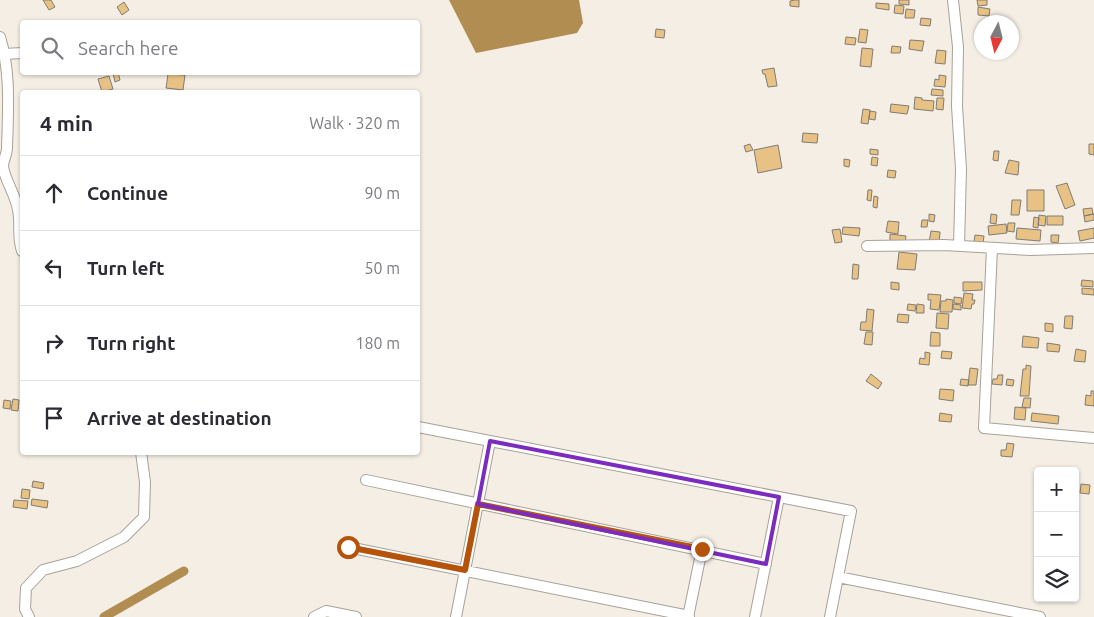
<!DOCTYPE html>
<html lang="en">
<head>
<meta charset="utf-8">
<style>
  body { margin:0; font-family:Ubuntu,sans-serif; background:#f7f7f7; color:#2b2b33 }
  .controls { position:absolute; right:15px; bottom:15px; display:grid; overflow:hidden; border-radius:5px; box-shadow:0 1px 4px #0004 }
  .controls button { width:45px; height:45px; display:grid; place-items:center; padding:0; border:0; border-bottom:1px solid #e1e1e2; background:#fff; color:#2b2b33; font:25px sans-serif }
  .compass { position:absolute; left:974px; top:15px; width:45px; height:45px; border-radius:50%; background:#fff; box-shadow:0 1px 4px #0004; rotate:187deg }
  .stop { position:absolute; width:15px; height:15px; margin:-11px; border:4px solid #b45309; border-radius:50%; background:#fff }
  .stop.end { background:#b45309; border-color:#fff; box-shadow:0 1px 5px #0008 }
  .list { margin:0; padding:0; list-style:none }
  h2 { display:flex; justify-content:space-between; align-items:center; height:65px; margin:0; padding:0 20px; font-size:21px }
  h2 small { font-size:16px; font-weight:400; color:#7c7c81 }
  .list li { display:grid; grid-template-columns:32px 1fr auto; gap:15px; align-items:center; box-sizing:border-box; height:75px; padding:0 20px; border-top:1px solid #e1e1e2 }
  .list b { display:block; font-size:19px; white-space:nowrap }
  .list em { font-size:16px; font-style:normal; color:#7c7c81 }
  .icon { flex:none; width:28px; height:28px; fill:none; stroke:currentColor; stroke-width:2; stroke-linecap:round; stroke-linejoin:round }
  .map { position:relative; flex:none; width:1094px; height:617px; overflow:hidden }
  .search { position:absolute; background:#fff; box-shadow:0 1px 4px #0004; left:20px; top:20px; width:400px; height:55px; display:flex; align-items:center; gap:12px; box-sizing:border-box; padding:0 18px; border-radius:5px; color:#7c7c81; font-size:19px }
  .panel { position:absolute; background:#fff; box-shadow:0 1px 4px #0004; left:20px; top:90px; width:400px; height:365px; border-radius:5px }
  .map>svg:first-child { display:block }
  .water { fill:#b18d51 }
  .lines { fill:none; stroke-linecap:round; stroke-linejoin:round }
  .canal { stroke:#b18d51; stroke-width:9 }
  .building { fill:#e8c285; stroke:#817c74 }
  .minor-casing { stroke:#a7a299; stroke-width:12 }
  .minor { stroke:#fff; stroke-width:10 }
  .route { stroke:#b45309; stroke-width:6 }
  .marked { fill:none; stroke:#7b2cbf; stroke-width:4; stroke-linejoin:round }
</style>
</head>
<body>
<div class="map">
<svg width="1094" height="617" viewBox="0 0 1094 617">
  <rect width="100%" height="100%" fill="#f4eee4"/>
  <path class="water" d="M449 0H579L583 23 577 33 476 53Z"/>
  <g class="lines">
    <path class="canal" d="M104 617 184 571"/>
  </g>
  <path class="building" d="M43 0H51L55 7 49 10Z
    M795 0H799V7L790 6V1Z
    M899 0H909V5L899 4Z
    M977 0H987V5L978 6Z
    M124 2 129 10 122 15 117 7Z
    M876 3 889 4V10L876 8Z
    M895 5 904 6 903 14 894 13Z
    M978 7 990 9 989 16 978 15Z
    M906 9 915 10 914 18H905Z
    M921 18 931 19 930 26 920 25Z
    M656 29 665 30 664 38 655 37Z
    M860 29 868 30 866 43 858 42Z
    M846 37 856 38 855 45 845 44Z
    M910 40 924 41 922 51 909 49Z
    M892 46 901 47 900 53H891Z
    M862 48 873 49 871 67 860 66Z
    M937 50 946 51 945 64 935 63Z
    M774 68 777 86 768 87 765 74H763L762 70Z
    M118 72 120 80 115 82 113 73Z
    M168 74 185 75 183 90 166 88Z
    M939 75 946 76 945 87 934 86 935 79 939 80Z
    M109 76 113 89 102 92 98 79Z
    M932 89 943 90V96L931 95Z
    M915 97 922 98V100L934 101 933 111 914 109Z
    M937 98H944L943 110 936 109Z
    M891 104 909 106 907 114 890 112Z
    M863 109 870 110 868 124 861 123Z
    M870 111 876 112 875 120 869 119Z
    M803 133 818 134 817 143 802 142Z
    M750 144 753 150 746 152 744 146Z
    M1089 144H1094V155L1089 154Z
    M778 145 782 168 758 173 754 150Z
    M870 149 878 150V155L870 154Z
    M994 151H999L998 161 993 160Z
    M872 157 878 158 877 166 871 165Z
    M844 159 850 160 849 167 844 166Z
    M1009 160 1019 162 1018 175 1005 173Z
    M888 170 896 171 895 178 887 177Z
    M1067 183 1075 205 1065 209 1056 186Z
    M868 190H872L871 201 867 200Z
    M1027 190H1044V211H1027Z
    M874 196 878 197 877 208 873 207Z
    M1012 200H1021L1019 215H1011Z
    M1092 208 1093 214 1084 216 1083 209Z
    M929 214 935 215 934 222 929 221Z
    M991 214 997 215 996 224 990 223Z
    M1094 214V220L1085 222 1084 216Z
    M1039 215 1046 216 1045 226 1038 225Z
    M1047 216H1063V225H1047Z
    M1034 217 1039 218 1038 228 1033 227Z
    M922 220H928L927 227H921Z
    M888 221 899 222 898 234 886 232Z
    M1008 223H1015L1014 232 1007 231Z
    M1006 224 1007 233 989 235 988 226Z
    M843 227 860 228 859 236 842 234Z
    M1017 228 1041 230 1040 241 1016 239Z
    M1094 228V238L1080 241 1078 231Z
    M840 229 842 242 835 243 832 230Z
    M931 231 940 232 939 244 929 243Z
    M890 234 906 236 905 243 890 241Z
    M975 235 984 236 983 243 974 242Z
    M1051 235H1059L1058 243 1051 242Z
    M899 252 917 254 915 270 897 269Z
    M853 264 859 265 858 279H852Z
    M1082 280 1093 281V287L1081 286Z
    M891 282 899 283V290L891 289Z
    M963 282H982V290L963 291Z
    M1082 288 1094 289V295L1082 294Z
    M964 293 973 294 972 300H975L974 304H972L971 309 962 308Z
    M928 294 941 295 939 310 930 309 931 300H928Z
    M954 297 962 298 961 304 954 303Z
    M946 299 953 300 952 312H940L941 301H946Z
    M908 304 916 305 915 311 907 310Z
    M917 304 924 305V313H916Z
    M953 304 961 305V310L953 309Z
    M867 309 874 310 872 331 860 330 861 322H866Z
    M937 313 949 314 948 329 936 328Z
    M898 314 909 315 908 323 897 322Z
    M1065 316H1073L1072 329 1064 328Z
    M1045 323 1053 324V332L1045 331Z
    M866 332H873L872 345 864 344Z
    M931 332 940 333V346H930Z
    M1023 336 1039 338 1038 348 1022 347Z
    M1047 343 1060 345 1059 352 1047 351Z
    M1076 349 1086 351 1085 362 1074 361Z
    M942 351 952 352 951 359 941 358Z
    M925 352 930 353 929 365 919 364 920 358 925 359Z
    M1026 365 1031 366 1029 396H1020L1023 369H1026Z
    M970 368 978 369 976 385H968Z
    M871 374 882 383 878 389 866 381Z
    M998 375H1003L1002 385 992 384 993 379H997Z
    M961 379 969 380 968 386 960 385Z
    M1007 379 1014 380 1013 386 1006 385Z
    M940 389 954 390 953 401 939 399Z
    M1091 391H1094V406L1085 405 1086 395 1091 396Z
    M1024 398H1031L1030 408 1022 407Z
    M13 399 19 400 18 411 11 410Z
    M4 400 11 401 10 409 3 408Z
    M1015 407 1026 408 1025 420 1014 419Z
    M940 413 952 415 951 422 939 421Z
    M1032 413 1059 416 1058 424 1031 421Z
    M1007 443 1014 444 1012 457 1001 456V450H1006Z
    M33 481 44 483 43 489 32 487Z
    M1081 484 1090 485 1089 494 1080 493Z
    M22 489 30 490 29 499 21 498Z
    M32 499 48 501 47 508 31 505Z
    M14 500 28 501 27 509 13 507Z"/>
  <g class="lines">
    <g class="minor-casing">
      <path id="minor" d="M953 0 958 47 957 106 961 169 959 246
        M0 37C11 72 8 111 7 148 7 154 3 161 3 166 4 179 16 195 18 210 21 224 17 237 22 251
        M5 54 22 53
        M867 246 944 245 1030 250 1094 248
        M992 248 984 428 1094 438
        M418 427 851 511 830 617
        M366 480 766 564
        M348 547 689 616
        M838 577 1040 617
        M29 617 25 609 26 588 43 570 77 561 124 537 144 517 145 482 141 452
        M314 617 326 611 356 617
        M456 617 490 441
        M688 617 702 549
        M755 617 779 497"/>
    </g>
    <use href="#minor" class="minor"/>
  </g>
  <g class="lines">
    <path class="route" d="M348 547 465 570 478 504 702 549"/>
  </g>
  <path class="marked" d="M490 441 779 497 766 564 478 504Z"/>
</svg>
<div class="controls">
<button>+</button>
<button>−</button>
<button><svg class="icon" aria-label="layers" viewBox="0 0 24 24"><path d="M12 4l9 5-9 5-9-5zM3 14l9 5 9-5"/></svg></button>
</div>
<svg class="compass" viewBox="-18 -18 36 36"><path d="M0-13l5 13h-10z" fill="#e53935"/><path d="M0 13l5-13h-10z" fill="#7c7c81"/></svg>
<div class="stop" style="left:348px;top:547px"></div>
<div class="stop end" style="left:702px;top:549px"></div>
<div class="search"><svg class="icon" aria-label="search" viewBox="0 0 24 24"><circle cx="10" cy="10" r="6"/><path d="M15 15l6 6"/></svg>Search here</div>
<section class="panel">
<h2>4 min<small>Walk · 320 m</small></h2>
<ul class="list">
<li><svg class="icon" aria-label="ahead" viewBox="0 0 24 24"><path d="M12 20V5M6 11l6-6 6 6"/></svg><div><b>Continue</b></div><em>90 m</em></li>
<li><svg class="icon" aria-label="left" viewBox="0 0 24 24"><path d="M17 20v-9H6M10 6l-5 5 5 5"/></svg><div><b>Turn left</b></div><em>50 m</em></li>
<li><svg class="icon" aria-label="right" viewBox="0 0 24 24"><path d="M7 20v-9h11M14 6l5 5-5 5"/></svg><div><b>Turn right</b></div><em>180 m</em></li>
<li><svg class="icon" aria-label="arrive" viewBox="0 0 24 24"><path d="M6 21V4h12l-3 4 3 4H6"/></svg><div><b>Arrive at destination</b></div></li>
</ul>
</section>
</div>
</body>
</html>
